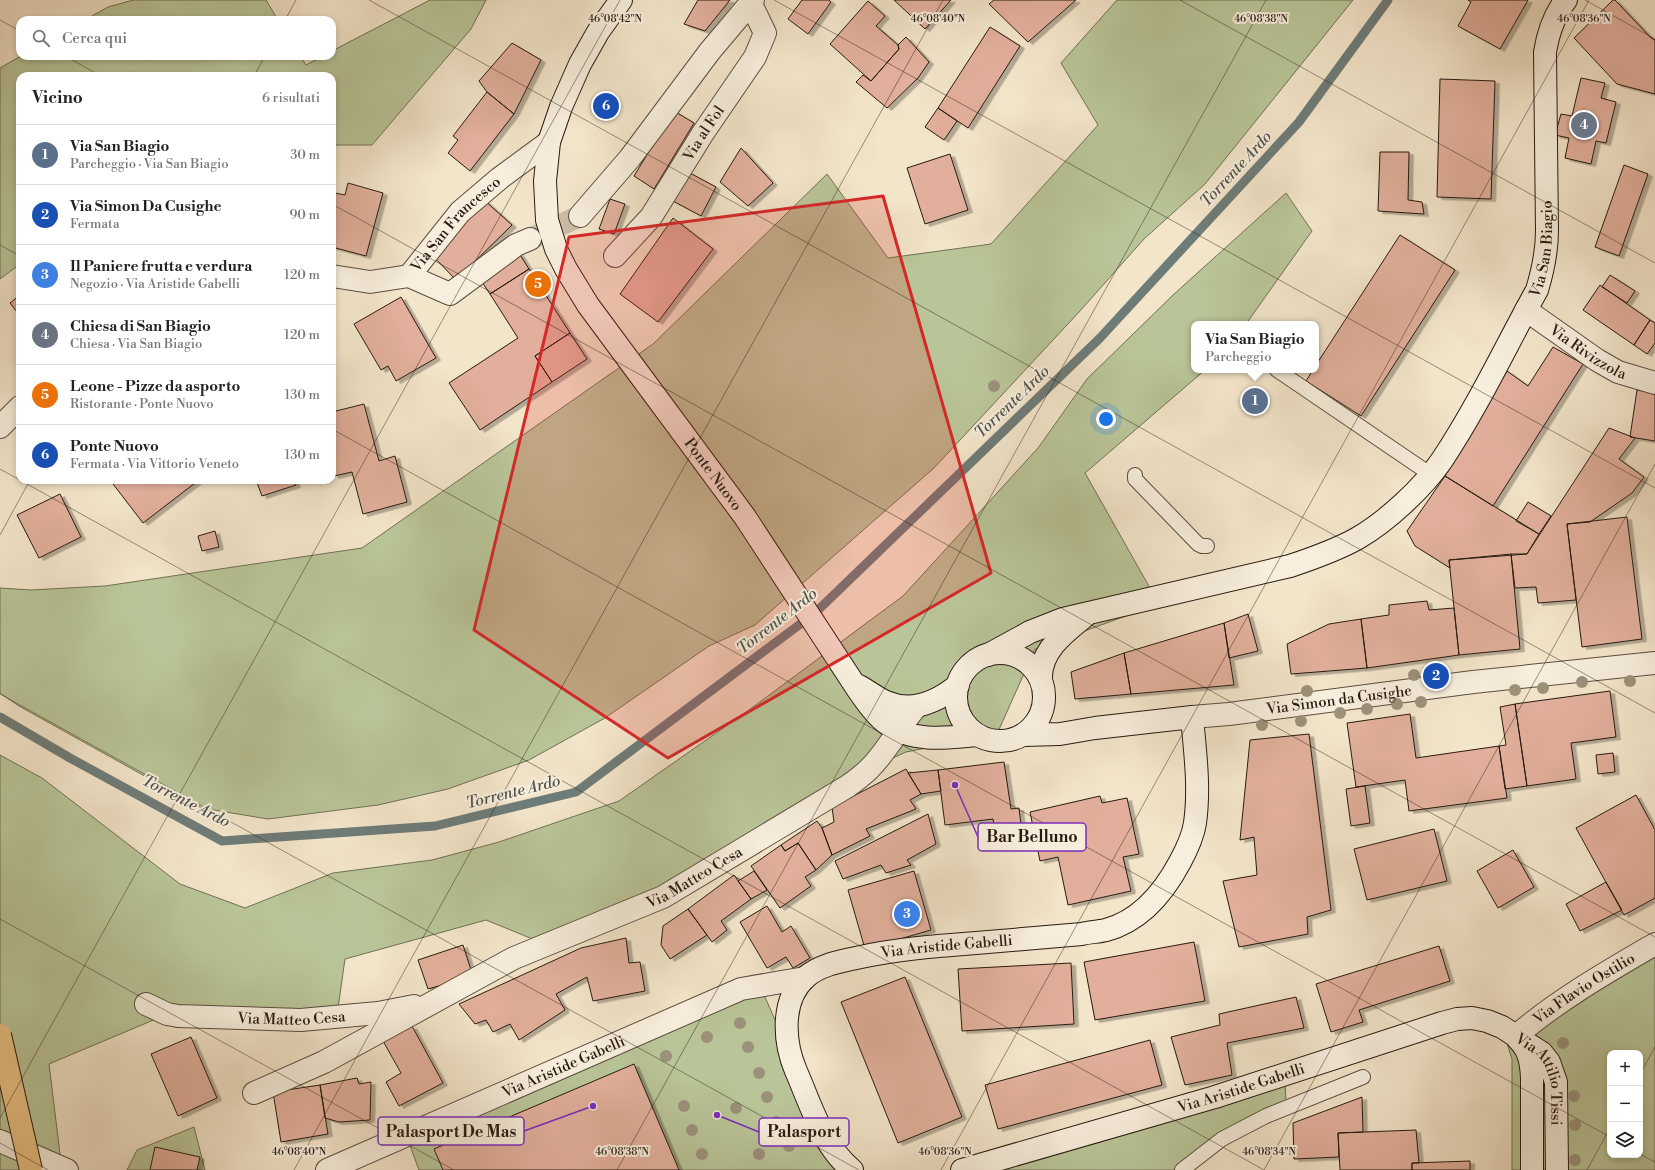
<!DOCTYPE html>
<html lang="it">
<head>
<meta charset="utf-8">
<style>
  body { margin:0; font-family:"Libre Bodoni",serif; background:#f2f2f2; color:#222 }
  .controls { position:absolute; right:12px; bottom:12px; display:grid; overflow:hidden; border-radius:8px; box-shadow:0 2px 6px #0003 }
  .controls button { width:36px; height:36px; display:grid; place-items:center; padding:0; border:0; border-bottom:1px solid #e0e0e0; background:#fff; color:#222; font:20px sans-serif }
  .you { position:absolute; left:1106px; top:419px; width:14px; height:14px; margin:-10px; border:3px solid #fff; border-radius:50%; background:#1a73e8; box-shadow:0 0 0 6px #1a73e833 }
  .badge { display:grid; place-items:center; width:26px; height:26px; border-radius:50%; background:#8f2418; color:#fff; font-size:13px; font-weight:700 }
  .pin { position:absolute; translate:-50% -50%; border:2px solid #fff; box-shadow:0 1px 4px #0006 }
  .popup { position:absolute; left:1191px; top:321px; width:128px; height:52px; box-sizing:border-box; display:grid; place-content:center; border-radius:8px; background:#fff; filter:drop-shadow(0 1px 3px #0005); font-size:13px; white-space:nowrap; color:#767676 }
  .popup b { font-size:15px; color:#222 }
  .popup::after { content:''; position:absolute; left:50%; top:100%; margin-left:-8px; border:8px solid transparent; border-top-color:#fff }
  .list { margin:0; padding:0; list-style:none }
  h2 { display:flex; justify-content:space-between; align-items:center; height:52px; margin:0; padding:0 16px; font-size:17px }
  h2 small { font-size:13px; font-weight:400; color:#767676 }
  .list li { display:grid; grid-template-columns:26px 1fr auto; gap:12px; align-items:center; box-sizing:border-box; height:60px; padding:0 16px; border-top:1px solid #e0e0e0 }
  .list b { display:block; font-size:15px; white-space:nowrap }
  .list p { margin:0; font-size:13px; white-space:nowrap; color:#767676 }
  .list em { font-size:13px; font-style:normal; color:#767676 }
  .icon { flex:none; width:22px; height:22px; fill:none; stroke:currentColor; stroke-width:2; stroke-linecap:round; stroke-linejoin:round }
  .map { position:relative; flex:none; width:1655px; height:1170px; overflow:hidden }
  .search { position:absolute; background:#fff; box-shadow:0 2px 6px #0003; left:16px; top:16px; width:320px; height:44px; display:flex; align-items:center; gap:10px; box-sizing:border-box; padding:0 14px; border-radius:12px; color:#767676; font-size:15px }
  .panel { position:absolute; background:#fff; box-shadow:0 2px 6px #0003; left:16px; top:72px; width:320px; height:412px; border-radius:12px }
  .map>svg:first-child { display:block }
  .green { fill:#b9c598; stroke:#707054; fill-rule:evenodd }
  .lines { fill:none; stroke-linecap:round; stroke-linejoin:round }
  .stream { stroke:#6e7c78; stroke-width:9 }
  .building { fill:#e1af9b; stroke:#281a11; filter:url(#shadow) }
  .street-tunnel { stroke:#cabca5; stroke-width:22; stroke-dasharray:22 11; stroke-linecap:butt }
  .lane-casing { stroke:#5b4d3f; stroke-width:16 }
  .street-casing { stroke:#5b4d3f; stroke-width:24 }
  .secondary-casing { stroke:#281a11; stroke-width:24 }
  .lane { stroke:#f7eedd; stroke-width:14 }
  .street { stroke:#f7eedd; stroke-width:22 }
  .secondary { stroke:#f7eedd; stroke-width:22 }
  .primary-bridge-casing { stroke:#281a11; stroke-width:24; stroke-linecap:butt }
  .primary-bridge { stroke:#eac285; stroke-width:22 }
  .tree { fill:#9c917b }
  .marked { fill:#d62828; fill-opacity:0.2; stroke:#d62828; stroke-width:3; stroke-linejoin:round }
  .ticks { fill:none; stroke:#281a11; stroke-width:1; stroke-opacity:0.45 }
  .labels { text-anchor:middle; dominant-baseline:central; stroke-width:4; stroke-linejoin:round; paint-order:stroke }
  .street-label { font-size:15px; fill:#281a11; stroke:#f7eedd }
  .water-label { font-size:16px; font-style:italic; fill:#51534d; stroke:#f7eedd }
  .ticks-label { font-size:10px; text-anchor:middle; fill:#281a11; stroke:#f7eedd; stroke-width:4; stroke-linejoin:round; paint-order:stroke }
  .leader { fill:none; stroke:#7b2cbf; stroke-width:1.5 }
  .callout-dot { fill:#7b2cbf; stroke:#f7eedd; stroke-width:1.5 }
  .callout { fill:#f7eedd; stroke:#7b2cbf; stroke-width:1.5 }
  .callout-label { font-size:16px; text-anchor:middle; font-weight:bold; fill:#281a11 }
</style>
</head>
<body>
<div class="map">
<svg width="1655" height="1170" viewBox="0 0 1655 1170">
  <defs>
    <filter id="shadow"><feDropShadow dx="4.5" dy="2.5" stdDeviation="0" flood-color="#0004"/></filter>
  </defs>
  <rect width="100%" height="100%" fill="#f3e5ca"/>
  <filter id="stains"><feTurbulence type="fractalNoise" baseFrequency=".005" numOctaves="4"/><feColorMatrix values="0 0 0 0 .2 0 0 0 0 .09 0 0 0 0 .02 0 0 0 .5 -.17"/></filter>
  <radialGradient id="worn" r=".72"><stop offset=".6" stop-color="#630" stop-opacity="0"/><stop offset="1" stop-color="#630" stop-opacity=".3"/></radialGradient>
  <path class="green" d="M133 0H266L278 20H85L108 7Z
    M430 0H486L471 29 372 145H332V76H20V264L0 279V68L21 56H300L306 65 323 56H332V51Z
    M1117 0H1353L1205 184 1144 239 1080 311 934 468 755 625 709 646 605 718 529 760 448 789 378 805 268 819 202 808 19 706 0 693V588L31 590 105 586 362 548 653 344 827 174 888 258 991 244 1098 125 1061 63Z
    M1286 193 1312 231 1246 324H1194V370H1205L1085 473 1159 604 1035 649 997 734 906 752 851 777 653 897 540 942 486 920 345 959 336 1022 163 1016 49 1064 61 1162 78 1170H0V755L42 778 180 884 245 908 333 873 432 860 499 842 619 801 749 710 903 596 1038 448 1087 379 1173 295Z
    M1655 950V1170H1512V1059L1504 1034ZM1610 1053H1640V1155H1610Z
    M758 981 841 1170H419L409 1143Z
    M1285 1081 1286 1102 1177 1170H981Z
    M194 1127 205 1170H127L137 1150Z"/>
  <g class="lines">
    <path class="stream" d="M0 717 70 758 222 841 435 826 576 792 815 613 1100 338 1299 122 1388 0"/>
  </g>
  <path class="building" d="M698 0H730L705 31 684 24Z
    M802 0H829L831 2 808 34 788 19Z
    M894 0H951L925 29Z
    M994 0H1076L1028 42 989 4Z
    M1468 0H1528L1500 49 1458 26 1471 2Z
    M1613 0H1615L1651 38 1655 40V94L1617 84 1574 38Z
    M868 1 885 16 876 26 898 45 899 49 871 81 830 44Z
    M990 27 1020 46 968 128 938 108Z
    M906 37 929 62 918 78 887 108 856 82 863 75 871 81 899 49 898 45Z
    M512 43 541 60 514 114 487 92 479 81Z
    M1581 78 1605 83 1601 98 1616 102 1606 143 1596 141 1591 164 1565 158 1569 138 1555 135 1561 114 1572 116Z
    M1440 79 1495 81 1491 199 1437 197Z
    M487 92 514 114 470 171 448 153 458 140 453 136Z
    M938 108 957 121 944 140 925 127Z
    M674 111 694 123 654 189 634 176Z
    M741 148 773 183 748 206 720 182Z
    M1380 152H1409L1408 200 1422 202 1424 214 1378 211Z
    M950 154 968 210 925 224 907 168Z
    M1624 165 1648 174 1619 256 1595 247Z
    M688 172 716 187 701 216 673 201Z
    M348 183 383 193 366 256 332 247V203L335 193 345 195Z
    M610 199 625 204 614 234 599 229Z
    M484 200 512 225 456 280 432 255Z
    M673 218 713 249 658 322 620 294Z
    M1400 235 1455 270 1361 416 1306 381 1313 370H1316V365Z
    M519 253 529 269 490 294 480 279Z
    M529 269 570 333 535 356 552 382 480 430 449 383 518 338 490 294Z
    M1610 275 1635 291 1627 303 1602 287Z
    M1600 285 1650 320 1634 345 1583 310Z
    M20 295V316L10 303Z
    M401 297 436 358 396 381 388 366 381 370 354 324Z
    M1650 320 1655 323V343L1647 354 1634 345Z
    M570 333 587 359 552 382 535 356Z
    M1553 347 1583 364 1493 506 1445 476 1507 371 1528 386Z
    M1637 390 1655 393V441L1630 437Z
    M364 404 379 461 395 456 407 502 363 514 352 472 334 476 332 468V412Z
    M1609 428 1635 438 1619 459 1644 477 1632 493 1590 522 1567 524 1576 600 1538 603 1536 587 1515 588 1511 554H1527Z
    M1445 476 1539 534 1527 554 1449 560 1450 568 1415 546 1407 531Z
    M110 480H199L143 523Z
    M256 480H294L296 485 262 496Z
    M60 494 81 537 39 558 17 515Z
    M1528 502 1551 516 1539 534 1516 521Z
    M1627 517 1642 639 1582 647 1567 524Z
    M215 531 219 547 202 551 198 536Z
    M1511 554 1520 649 1459 655 1449 560Z
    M1427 601 1429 610 1454 608 1459 655 1367 668 1361 619 1389 615V605Z
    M1248 614 1258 651 1229 658 1224 623Z
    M1361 619 1367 668 1291 674 1287 644 1329 624Z
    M1224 623 1234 685 1131 694 1124 653Z
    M1124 653 1131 694 1075 699 1071 672Z
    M1610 691 1616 737 1571 743 1576 779 1527 786 1515 704Z
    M1515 704 1527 786 1505 789 1499 746 1506 745 1500 707Z
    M1410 714 1416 758 1499 746 1507 798 1409 811 1405 780 1356 787 1347 723Z
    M1309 734 1331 910 1307 917 1308 934 1239 947 1223 881 1257 875 1254 837 1240 840 1250 740Z
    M1613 753 1615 772 1598 774 1596 755Z
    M1004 762 1011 809 1019 808 1023 841 997 845 993 819 945 825 938 770Z
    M906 769 921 794 910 800 916 809 866 829 870 836 832 855 822 828 834 822 832 807Z
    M938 770 941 791 921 794 908 773Z
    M1365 786 1370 823 1351 826 1346 789Z
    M1636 795 1655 830V898L1624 915 1576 828Z
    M1100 796 1102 803 1127 798 1139 854 1123 857 1131 891 1068 905 1058 857 1040 861 1030 812Z
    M928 814 936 844 907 860 911 865 886 873 881 865 843 879 835 861Z
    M817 821 822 828 832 855 816 870 798 843 785 851 781 845Z
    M1434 829 1447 881 1367 900 1354 849Z
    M798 843 816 870 805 877 811 886 780 908 751 866 781 845 785 851Z
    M1513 850 1534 887 1498 908 1477 871Z
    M754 871 767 890 751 899 738 881Z
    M914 871 931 930 865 949 848 890Z
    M734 875 751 899 721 921 727 930 712 942 688 909Z
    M1606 882 1622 910 1580 931 1566 904Z
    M767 906 782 932 791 926 810 958 793 968 786 957 767 968 740 922Z
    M688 909 707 935 670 959 661 945 663 926Z
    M626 938 629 963 640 962 645 991 593 1001 587 977 556 994 565 1010 519 1040 510 1024 493 1032 486 1020 475 1024 459 1004 581 948Z
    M1194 942 1205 1001 1095 1020 1084 962Z
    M463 945 473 976 428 989 418 960Z
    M1439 946 1450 981 1359 1010 1363 1022 1331 1032 1316 984Z
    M1071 963 1074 1024 962 1031 958 969Z
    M905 977 962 1117 898 1143 841 1002Z
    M1296 997 1304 1028 1227 1043 1232 1075 1185 1085 1171 1037 1220 1025 1219 1014Z
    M412 1026 443 1083 399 1106 386 1082 401 1073 383 1041Z
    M191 1037 217 1098 178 1116 151 1054Z
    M1150 1040 1162 1085 998 1129 985 1085Z
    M634 1064 679 1170H443L434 1149Z
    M357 1078 359 1084 371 1082 370 1120 339 1122 325 1118 320 1085Z
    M320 1085 328 1134 281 1142 273 1092Z
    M1362 1097 1363 1132 1338 1133 1339 1157 1294 1159 1293 1123Z
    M1416 1130 1419 1163H1412V1170H1340L1338 1133Z
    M155 1147 200 1157 197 1170H150Z
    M1470 1161V1170H1412V1163Z"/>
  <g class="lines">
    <path class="street-tunnel" d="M530 239 580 216"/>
    <g class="lane-casing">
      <path id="lane" d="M1277 370 1430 474
        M1135 475V479L1198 544 1202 546H1207
        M1182 1170 1222 1139 1266 1116 1363 1077"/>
    </g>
    <g class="street-casing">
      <g id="street">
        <path d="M580 216 630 158 710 51 753 0"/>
        <path id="s1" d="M615 256 651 217 703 133 755 57 765 33 750 2"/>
        <path id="s2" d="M332 276 370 282 409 276 460 212 500 178 549 142"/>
        <path d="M409 276 450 294 516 245 530 239"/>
        <path id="s3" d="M1526 310 1597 360 1618 372 1655 383"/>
        <path d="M0 427 20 407"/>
        <path id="s4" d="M1192 717 1229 714 1473 682 1655 663"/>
        <path id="s5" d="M146 1004 167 1014 178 1016 301 1020 378 1013 414 1006"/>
        <path id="s6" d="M1516 1036C1558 1000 1607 972 1655 944"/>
        <path id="s7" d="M254 1093 324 1062 514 958 663 897 848 786C855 781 862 776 868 770 888 751 899 726 917 706"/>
        <path d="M0 1141 67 1170"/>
        <path id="s8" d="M327 1170 741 989 805 978"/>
      </g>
    </g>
    <g class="secondary-casing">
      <g id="secondary">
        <path id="s9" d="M621 0 598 32 580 64 561 107 549 142 545 181 547 220 556 249 566 269 588 305 745 517 858 690C866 701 874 714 886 723 911 743 947 738 976 735"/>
        <circle cx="1000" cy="697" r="44"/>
        <path id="s10" d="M988 655 1030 632 1063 619 1290 566C1314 558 1337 550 1358 538 1387 521 1423 488 1442 460 1478 406 1506 346 1537 290 1543 270 1547 252 1547 231L1545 52C1548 34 1554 15 1566 0"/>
        <path d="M1041 679C1040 651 1064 633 1084 617"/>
        <path d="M859 686C868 691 877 698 886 702 912 713 937 702 958 685"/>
        <path d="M1518 1039C1529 1050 1531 1061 1532 1077V1170"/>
        <path id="s11" d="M852 1170C822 1145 811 1105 796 1071 784 1043 780 1000 806 977 820 965 838 962 856 958 896 949 936 946 976 943 1011 940 1046 937 1082 934 1089 932 1098 932 1106 930 1140 921 1164 892 1180 862 1186 851 1193 836 1195 823 1200 788 1195 751 1192 717L1095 728 1060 734 1023 735"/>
        <path id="s12" d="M962 1170 1215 1097 1442 1023 1457 1019 1472 1018 1487 1021 1502 1027 1542 1053 1549 1062 1556 1082 1557 1170"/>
      </g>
    </g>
    <use href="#lane" class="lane"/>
    <use href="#street" class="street"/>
    <use href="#secondary" class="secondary"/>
    <g class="primary-bridge-casing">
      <path id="primary-bridge" d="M0 1035 31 1170"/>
    </g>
    <use href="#primary-bridge" class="primary-bridge"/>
  </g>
  <g class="tree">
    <circle cx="994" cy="386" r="6"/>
    <circle cx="1414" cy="675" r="6"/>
    <circle cx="1630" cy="681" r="6"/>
    <circle cx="1582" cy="682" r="6"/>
    <circle cx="1543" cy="688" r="6"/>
    <circle cx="1515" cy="690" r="6"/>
    <circle cx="1307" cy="691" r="6"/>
    <circle cx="1421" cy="702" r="6"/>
    <circle cx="1397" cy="704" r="6"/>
    <circle cx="1367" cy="709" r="6"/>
    <circle cx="1340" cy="713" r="6"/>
    <circle cx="1301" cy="721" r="6"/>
    <circle cx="1262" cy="725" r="6"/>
    <circle cx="740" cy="1023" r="6"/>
    <circle cx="707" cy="1037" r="6"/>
    <circle cx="1563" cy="1043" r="6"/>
    <circle cx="748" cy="1047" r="6"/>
    <circle cx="666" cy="1056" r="6"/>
    <circle cx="759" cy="1073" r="6"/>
    <circle cx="1574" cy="1096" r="6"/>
    <circle cx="767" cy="1097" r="6"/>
    <circle cx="684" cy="1106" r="6"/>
    <circle cx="736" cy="1108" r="6"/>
    <circle cx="776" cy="1122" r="6"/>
    <circle cx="1575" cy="1125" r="6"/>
    <circle cx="692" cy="1130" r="6"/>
    <circle cx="789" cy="1146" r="6"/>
    <circle cx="702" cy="1154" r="6"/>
    <circle cx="759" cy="1154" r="6"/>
    <circle cx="1575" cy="1160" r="6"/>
  </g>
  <path class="marked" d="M883 196 991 573 668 758 474 630 569 237Z"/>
  <path class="ticks" d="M369 0 1655 713M774 0 1655 488M1180 0 1655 263M1585 0 1655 39M0 20 20 31M285 20 296 0M65 56 101 76M254 76 265 56M332 204 1655 937M0 245 20 256M332 429 1610 1137M0 469 1264 1170M0 535 30 480M0 694 859 1170M0 919 454 1170M1640 1074 1655 1047M0 1118 620 0M0 1143 48 1170M1640 1154 1655 1162M294 1170 943 0M617 1170 1266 0M941 1170 1589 0M1264 1170 1655 464M1587 1170 1610 1128"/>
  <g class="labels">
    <g class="street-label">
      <text stroke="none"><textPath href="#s1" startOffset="152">Via al Fol</textPath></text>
      <text stroke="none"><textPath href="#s2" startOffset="148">Via San Francesco</textPath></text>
      <text stroke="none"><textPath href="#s10" startOffset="742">Via San Biagio</textPath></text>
      <text stroke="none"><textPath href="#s3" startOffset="75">Via Rivizzola</textPath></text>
      <text stroke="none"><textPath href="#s9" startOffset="544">Ponte Nuovo</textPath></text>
      <text stroke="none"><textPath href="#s4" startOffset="148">Via Simon da Cusighe</textPath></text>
      <text stroke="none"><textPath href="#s7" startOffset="491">Via Matteo Cesa</textPath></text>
      <text stroke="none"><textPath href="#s11" startOffset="361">Via Aristide Gabelli</textPath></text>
      <text stroke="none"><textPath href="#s6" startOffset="83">Via Flavio Ostilio</textPath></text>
      <text stroke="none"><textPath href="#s5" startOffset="148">Via Matteo Cesa</textPath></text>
      <text stroke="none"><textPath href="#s8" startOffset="258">Via Aristide Gabelli</textPath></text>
      <text stroke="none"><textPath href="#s12" startOffset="635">Via Attilio Tissi</textPath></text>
      <text stroke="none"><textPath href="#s12" startOffset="291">Via Aristide Gabelli</textPath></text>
    </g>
    <g class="water-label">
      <text transform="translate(1236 169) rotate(-47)">Torrente Ardo</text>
      <text transform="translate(1012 402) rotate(-44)">Torrente Ardo</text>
      <text transform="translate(777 621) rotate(-38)">Torrente Ardo</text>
      <text transform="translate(513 792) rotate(-14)">Torrente Ardo</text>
      <text transform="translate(186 801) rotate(27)">Torrente Ardo</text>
    </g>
  </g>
  <g class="ticks-label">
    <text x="615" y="22">46°08'42"N</text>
    <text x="938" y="22">46°08'40"N</text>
    <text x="1261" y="22">46°08'38"N</text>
    <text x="1584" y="22">46°08'36"N</text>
    <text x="299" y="1155">46°08'40"N</text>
    <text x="622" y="1155">46°08'38"N</text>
    <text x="945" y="1155">46°08'36"N</text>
    <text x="1269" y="1155">46°08'34"N</text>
  </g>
  <path class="leader" d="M955 785L978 837M593 1106L524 1131M717 1115L759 1132"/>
  <g class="callout-dot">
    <circle cx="955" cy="785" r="4"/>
    <circle cx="593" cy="1106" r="4"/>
    <circle cx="717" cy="1115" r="4"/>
  </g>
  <g class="callout">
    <rect x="978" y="823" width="108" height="28" rx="4"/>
    <rect x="378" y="1117" width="146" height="28" rx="4"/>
    <rect x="759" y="1118" width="90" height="28" rx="4"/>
  </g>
  <g class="callout-label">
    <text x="1032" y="842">Bar Belluno</text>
    <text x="451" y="1137">Palasport De Mas</text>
    <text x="804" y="1137">Palasport</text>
  </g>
  <rect width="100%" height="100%" filter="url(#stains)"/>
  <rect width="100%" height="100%" fill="url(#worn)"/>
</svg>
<div class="controls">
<button>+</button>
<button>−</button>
<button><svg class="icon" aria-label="layers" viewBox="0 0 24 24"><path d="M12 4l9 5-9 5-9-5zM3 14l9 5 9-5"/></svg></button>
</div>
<div class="you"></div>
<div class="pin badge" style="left:1255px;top:401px;background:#5c6f8a">1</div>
<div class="popup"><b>Via San Biagio</b>Parcheggio</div>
<div class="pin badge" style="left:1436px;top:676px;background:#1a4fb4">2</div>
<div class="pin badge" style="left:907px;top:914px;background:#3f7fe0">3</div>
<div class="pin badge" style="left:1584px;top:125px;background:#6b7280">4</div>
<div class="pin badge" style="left:538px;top:284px;background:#e8710a">5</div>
<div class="pin badge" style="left:606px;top:106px;background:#1a4fb4">6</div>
<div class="search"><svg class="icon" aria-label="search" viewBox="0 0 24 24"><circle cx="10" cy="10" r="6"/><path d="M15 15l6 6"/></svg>Cerca qui</div>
<section class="panel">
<h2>Vicino<small>6 risultati</small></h2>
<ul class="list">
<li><span class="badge" style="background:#5c6f8a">1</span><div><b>Via San Biagio</b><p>Parcheggio · Via San Biagio</p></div><em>30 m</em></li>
<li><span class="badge" style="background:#1a4fb4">2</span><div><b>Via Simon Da Cusighe</b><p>Fermata</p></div><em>90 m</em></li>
<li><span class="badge" style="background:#3f7fe0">3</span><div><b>Il Paniere frutta e verdura</b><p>Negozio · Via Aristide Gabelli</p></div><em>120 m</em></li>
<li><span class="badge" style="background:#6b7280">4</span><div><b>Chiesa di San Biagio</b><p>Chiesa · Via San Biagio</p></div><em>120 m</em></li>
<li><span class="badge" style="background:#e8710a">5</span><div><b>Leone - Pizze da asporto</b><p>Ristorante · Ponte Nuovo</p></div><em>130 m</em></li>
<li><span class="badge" style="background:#1a4fb4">6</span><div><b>Ponte Nuovo</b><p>Fermata · Via Vittorio Veneto</p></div><em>130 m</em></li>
</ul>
</section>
</div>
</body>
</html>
